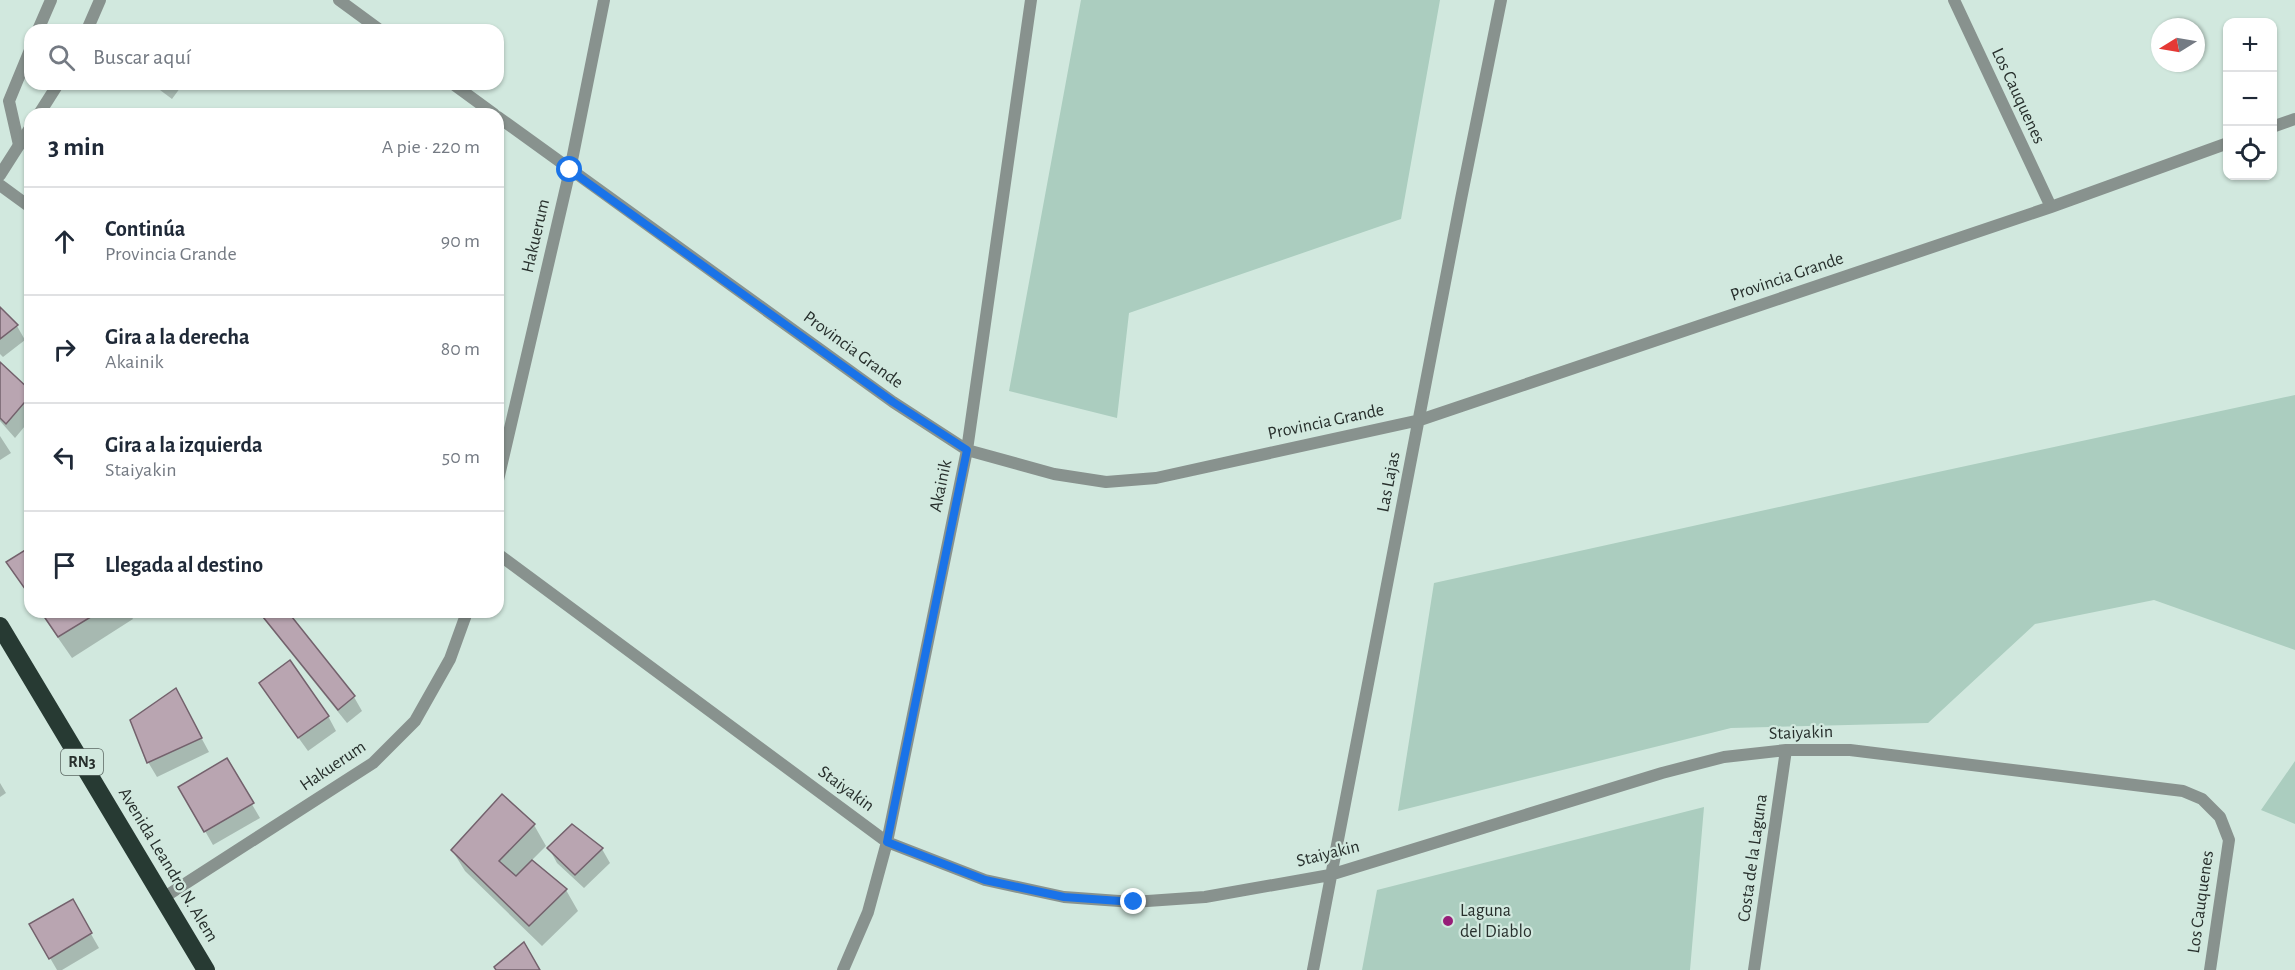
<!DOCTYPE html>
<html lang="es">
<head>
<meta charset="utf-8">
<style>
  body { margin:0; font-family:"Alegreya Sans",sans-serif; background:#f2f2f3; color:#1f2937 }
  .controls { position:absolute; right:18px; top:18px; display:grid; overflow:hidden; border-radius:12px; box-shadow:0 2px 4px #0004 }
  .controls button { width:54px; height:54px; display:grid; place-items:center; padding:0; border:0; border-bottom:2px solid #e0e1e3; background:#fff; color:#1f2937; font:30px sans-serif }
  .compass { position:absolute; left:2151px; top:18px; width:54px; height:54px; border-radius:50%; background:#fff; box-shadow:0 2px 4px #0004; rotate:259deg }
  .stop { position:absolute; width:18px; height:18px; margin:-14px; border:4px solid #1a73e8; border-radius:50%; background:#fff }
  .stop.end { background:#1a73e8; border-color:#fff; box-shadow:0 2px 6px #0008 }
  .list { margin:0; padding:0; list-style:none }
  h2 { display:flex; justify-content:space-between; align-items:center; height:78px; margin:0; padding:0 24px; font-size:26px }
  h2 small { font-size:20px; font-weight:400; color:#747a83 }
  .list li { display:grid; grid-template-columns:39px 1fr auto; gap:18px; align-items:center; box-sizing:border-box; height:108px; padding:0 24px; border-top:2px solid #e0e1e3 }
  .list b { display:block; font-size:22px; white-space:nowrap }
  .list p { margin:0; font-size:20px; white-space:nowrap; color:#747a83 }
  .list em { font-size:20px; font-style:normal; color:#747a83 }
  .icon { flex:none; width:33px; height:33px; fill:none; stroke:currentColor; stroke-width:2; stroke-linecap:round; stroke-linejoin:round }
  .map { position:relative; flex:none; width:2295px; height:970px; overflow:hidden }
  .search { position:absolute; background:#fff; box-shadow:0 2px 4px #0004; left:24px; top:24px; width:480px; height:66px; display:flex; align-items:center; gap:15px; box-sizing:border-box; padding:0 21px; border-radius:18px; color:#747a83; font-size:22px }
  .panel { position:absolute; background:#fff; box-shadow:0 2px 4px #0004; left:24px; top:108px; width:480px; height:510px; border-radius:18px }
  .map>svg:first-child { display:block }
  .green { fill:#abcdbf }
  .shadow { fill:#0003 }
  .building { fill:#b9a5b1; stroke:#73616c; stroke-width:1.5 }
  .lines { fill:none; stroke-linecap:round; stroke-linejoin:round }
  .lane { stroke:#88928e; stroke-width:12 }
  .street { stroke:#88928e; stroke-width:12 }
  .highway { stroke:#273a33; stroke-width:18 }
  .route { stroke:#1a73e8; stroke-width:8 }
  .poi-dot { fill:#971d78; stroke:#d1e8de; stroke-width:2 }
  .labels { text-anchor:middle; dominant-baseline:central; stroke-width:4.5; stroke-linejoin:round; paint-order:stroke }
  .shield { fill:#d1e8de; stroke:#5a6661; stroke-width:1.5 }
  .shield-label { font-size:16px; font-weight:bold; fill:#272f2c }
  .street-label { font-size:18px; fill:#272f2c; stroke:#d1e8de }
  .poi-label { font-size:18px; fill:#272f2c; stroke:#d1e8de; text-anchor:start }
</style>
</head>
<body>
<div class="map">
<svg width="2295" height="970" viewBox="0 0 2295 970">
  <rect width="100%" height="100%" fill="#d1e8de"/>
  <path class="green" d="M1081 0H1440L1401 219 1129 313 1117 418 1009 391Z
    M2295 395V650L2154 600 2035 624 1928 723 1731 728 1398 811 1434 583 1915 477Z
    M2295 761V824L2261 810Z
    M1704 807 1690 970H1362L1377 890Z"/>
  <path class="shadow" d="M152 84H183L172 99Z
    M0 309 17 326 25 340 3 357 0 354Z
    M0 364 30 392V420L15 438 0 421Z
    M0 436 11 453 0 460Z
    M40 612H129L133 619 72 658Z
    M258 612H286L354 697 362 711 347 723Z
    M269 697 328 716 336 731 308 751Z
    M183 704 209 752 157 777 148 762Z
    M226 760 260 818 213 845 180 787Z
    M0 783 6 793 0 797Z
    M534 825 546 846 531 861 566 890 578 911 542 946 465 871 452 850Z
    M572 826 602 849 610 863 584 888 557 863 549 848Z
    M72 901 99 948 62 970H57L31 925Z"/>
  <path class="building" d="M0 307 18 325 0 339Z
    M0 362 30 390V396L6 424 0 418Z
    M30 547V596L6 562Z
    M41 612H99L58 637Z
    M259 612H288L355 696 338 710Z
    M290 660 329 716 298 738 259 683Z
    M176 688 202 738 147 763 130 720Z
    M227 758 254 803 204 832 178 787Z
    M502 794 535 824 499 861 516 876 532 860 567 889 529 926 451 850Z
    M572 824 603 848 575 875 547 848Z
    M73 899 92 933 49 959 29 924Z
    M524 942 540 970H496L494 967Z"/>
  <g class="lines">
    <path class="lane" d="M38 30 51 0
      M19 145 9 101 30 50"/>
    <path class="street" d="M339 0 380 30
      M1954 0 2051 207
      M87 30 100 0
      M453 84 494 114
      M39 114 58 84
      M498 117 893 402 967 450 1054 474 1106 482 1156 478 1420 420 2051 207 2228 143
      M2272 127 2295 119
      M0 175 30 128
      M0 185 30 207
      M498 480 570 170 604 0
      M498 554 887 842 985 880 1064 897 1133 902 1205 897 1330 875 1662 773 1724 757 1786 750H1850L2183 791 2202 799 2220 817 2229 840 2210 970
      M163 898 373 763 415 721 450 659 467 612
      M843 970 868 912 887 842 967 450 1031 0
      M1313 970 1461 199 1501 0
      M1754 970 1786 750"/>
    <path class="highway" d="M0 626 206 970"/>
  </g>
  <g class="lines">
    <path class="route" d="M570 170 893 402 967 450 887 842 985 880 1064 897 1134 902"/>
  </g>
  <circle class="poi-dot" cx="1448" cy="921" r="6"/>
  <g class="labels">
    <rect class="shield" x="61" y="749" width="42" height="26" rx="4.5"/>
    <g class="shield-label">
      <text x="82" y="762">RN3</text>
    </g>
    <g class="street-label">
      <text transform="translate(2018 96) rotate(65)">Los Cauquenes</text>
      <text transform="translate(536 236) rotate(-77)">Hakuerum</text>
      <text transform="translate(1787 277) rotate(-19)">Provincia Grande</text>
      <text transform="translate(853 350) rotate(36)">Provincia Grande</text>
      <text transform="translate(1326 422) rotate(-12)">Provincia Grande</text>
      <text transform="translate(1389 482) rotate(-79)">Las Lajas</text>
      <text transform="translate(941 486) rotate(-78)">Akainik</text>
      <text transform="translate(1801 733) rotate(-2)">Staiyakin</text>
      <text transform="translate(333 766) rotate(-34)">Hakuerum</text>
      <text transform="translate(846 789) rotate(36)">Staiyakin</text>
      <text transform="translate(1328 854) rotate(-14)">Staiyakin</text>
      <text transform="translate(1753 858) rotate(-82)">Costa de la Laguna</text>
      <text transform="translate(168 865) rotate(59)">Avenida Leandro N. Alem</text>
      <text transform="translate(2201 902) rotate(-82)">Los Cauquenes</text>
    </g>
    <g class="poi-label">
      <text x="1460" y="911">Laguna<tspan x="1460" dy="21">del Diablo</tspan></text>
    </g>
  </g>
</svg>
<div class="controls">
<button>+</button>
<button>−</button>
<button><svg class="icon" aria-label="locate" viewBox="0 0 24 24"><circle cx="12" cy="12" r="6"/><path d="M12 2v4M12 18v4M2 12h4M18 12h4"/></svg></button>
</div>
<svg class="compass" viewBox="-18 -18 36 36"><path d="M0-13l5 13h-10z" fill="#e53935"/><path d="M0 13l5-13h-10z" fill="#747a83"/></svg>
<div class="stop" style="left:570px;top:170px"></div>
<div class="stop end" style="left:1134px;top:902px"></div>
<div class="search"><svg class="icon" aria-label="search" viewBox="0 0 24 24"><circle cx="10" cy="10" r="6"/><path d="M15 15l6 6"/></svg>Buscar aquí</div>
<section class="panel">
<h2>3 min<small>A pie · 220 m</small></h2>
<ul class="list">
<li><svg class="icon" aria-label="ahead" viewBox="0 0 24 24"><path d="M12 20V5M6 11l6-6 6 6"/></svg><div><b>Continúa</b><p>Provincia Grande</p></div><em>90 m</em></li>
<li><svg class="icon" aria-label="right" viewBox="0 0 24 24"><path d="M7 20v-9h11M14 6l5 5-5 5"/></svg><div><b>Gira a la derecha</b><p>Akainik</p></div><em>80 m</em></li>
<li><svg class="icon" aria-label="left" viewBox="0 0 24 24"><path d="M17 20v-9H6M10 6l-5 5 5 5"/></svg><div><b>Gira a la izquierda</b><p>Staiyakin</p></div><em>50 m</em></li>
<li><svg class="icon" aria-label="arrive" viewBox="0 0 24 24"><path d="M6 21V4h12l-3 4 3 4H6"/></svg><div><b>Llegada al destino</b></div></li>
</ul>
</section>
</div>
</body>
</html>
